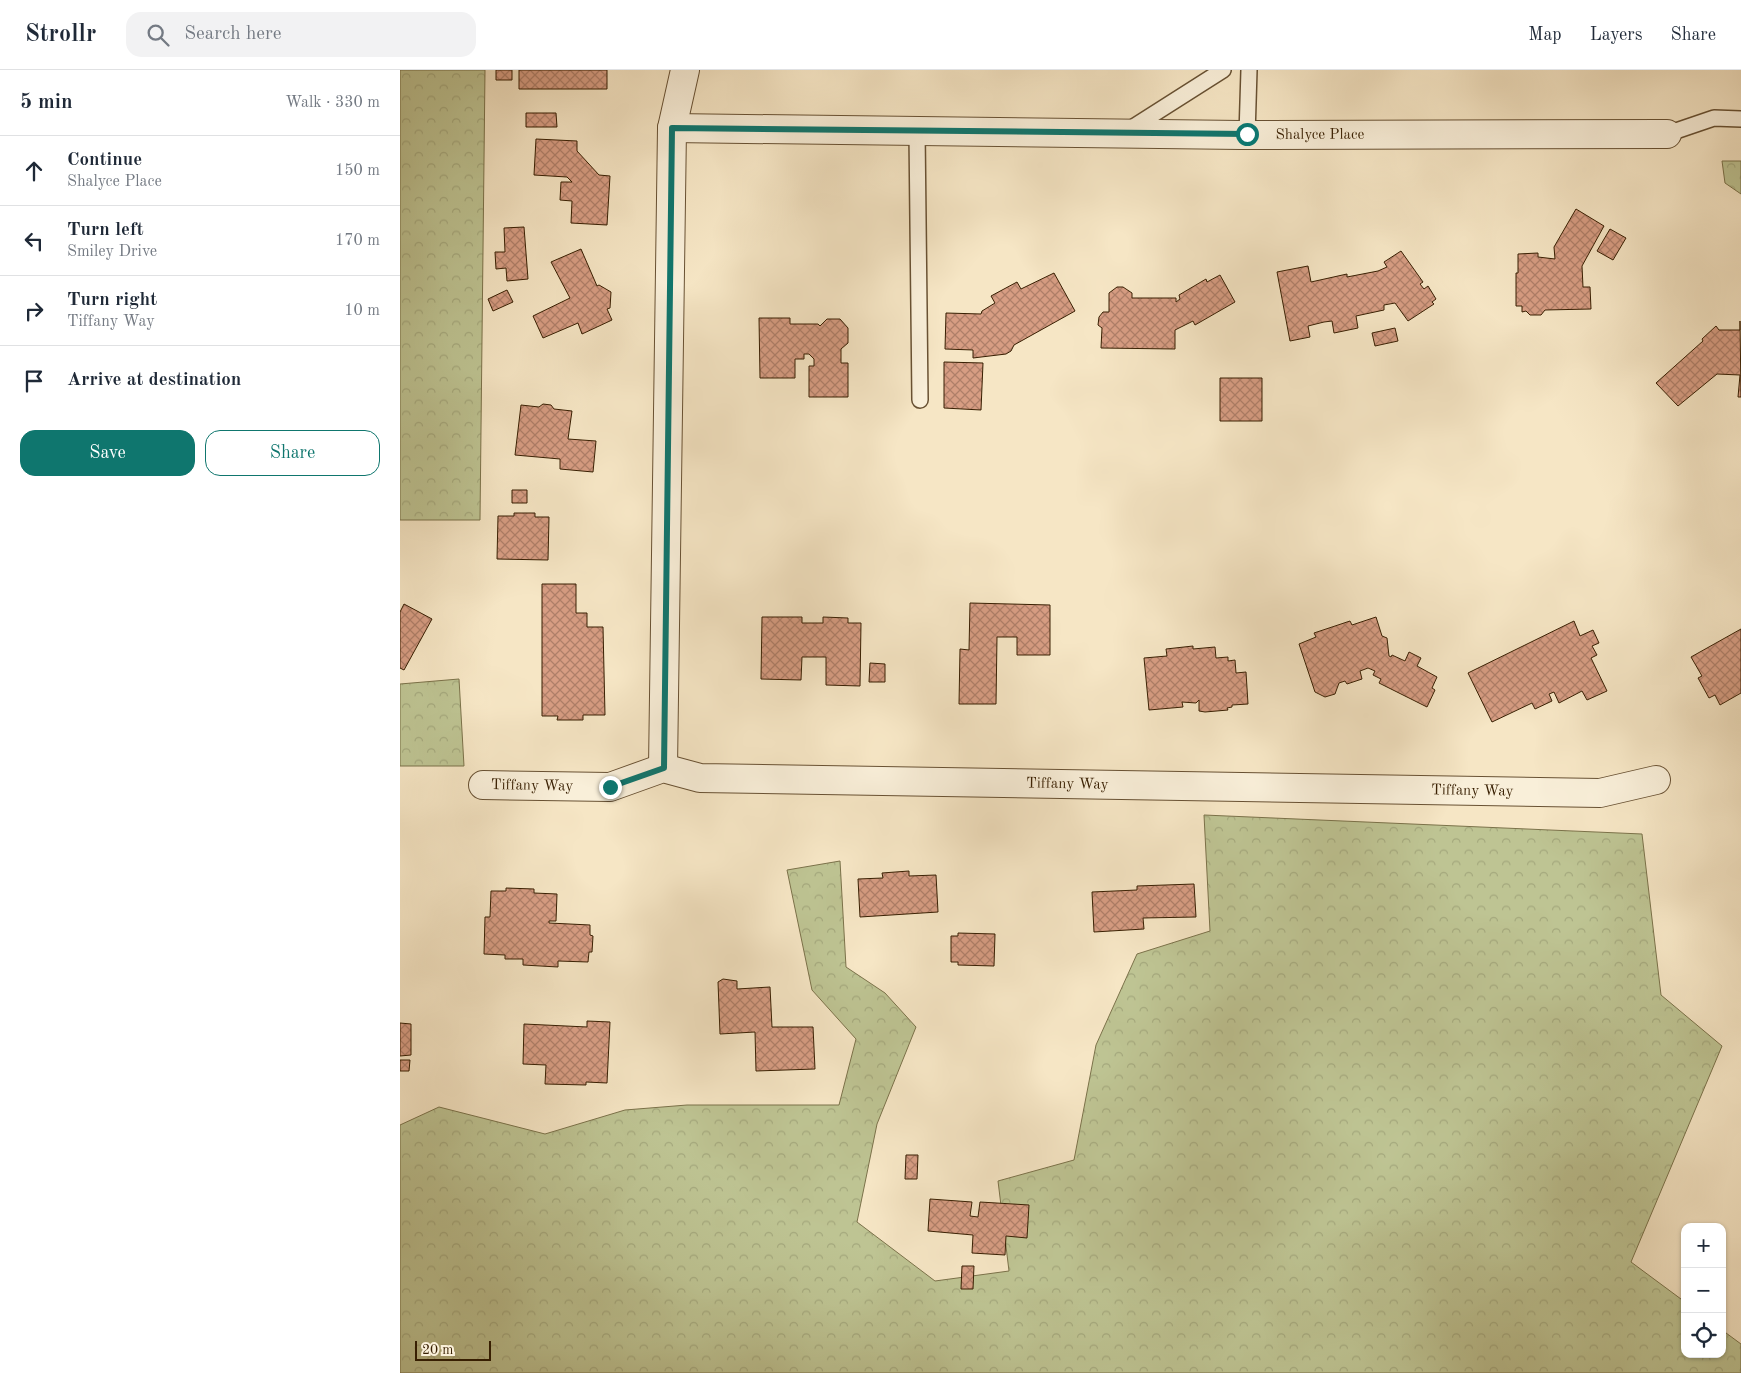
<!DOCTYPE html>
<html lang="en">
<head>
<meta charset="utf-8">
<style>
  body { margin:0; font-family:"Old Standard TT",serif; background:#f2f2f3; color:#1f2937 }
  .controls { position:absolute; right:15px; bottom:15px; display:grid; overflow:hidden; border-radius:10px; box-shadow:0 1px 4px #0004 }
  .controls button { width:45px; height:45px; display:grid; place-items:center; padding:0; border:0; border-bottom:1px solid #e0e1e3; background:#fff; color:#1f2937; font:25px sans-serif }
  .scale { position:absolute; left:15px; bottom:12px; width:76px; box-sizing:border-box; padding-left:5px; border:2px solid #381f02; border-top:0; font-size:14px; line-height:18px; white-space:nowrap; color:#381f02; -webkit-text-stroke:4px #f9efd9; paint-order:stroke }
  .stop { position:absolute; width:15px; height:15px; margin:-11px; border:4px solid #0f766e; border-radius:50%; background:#fff }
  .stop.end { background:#0f766e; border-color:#fff; box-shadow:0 1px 5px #0008 }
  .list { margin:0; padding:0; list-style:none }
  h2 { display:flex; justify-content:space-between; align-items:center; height:65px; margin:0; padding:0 20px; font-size:21px }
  h2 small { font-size:16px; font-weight:400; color:#747a83 }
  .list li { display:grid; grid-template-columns:32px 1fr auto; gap:15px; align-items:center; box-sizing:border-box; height:70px; padding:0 20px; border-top:1px solid #e0e1e3 }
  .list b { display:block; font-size:19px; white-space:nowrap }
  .list p { margin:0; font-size:16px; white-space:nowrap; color:#747a83 }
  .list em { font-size:16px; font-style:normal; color:#747a83 }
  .actions { display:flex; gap:10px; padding:15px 20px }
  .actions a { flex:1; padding:11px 0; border:1px solid #0f766e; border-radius:15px; text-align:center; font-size:18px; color:#0f766e }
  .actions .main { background:#0f766e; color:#fff }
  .icon { flex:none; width:28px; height:28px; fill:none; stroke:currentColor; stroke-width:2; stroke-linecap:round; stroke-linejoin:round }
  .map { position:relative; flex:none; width:1341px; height:1303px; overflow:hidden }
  header { display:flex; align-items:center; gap:30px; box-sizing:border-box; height:70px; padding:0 25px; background:#fff; border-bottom:1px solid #e0e1e3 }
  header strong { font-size:24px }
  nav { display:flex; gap:28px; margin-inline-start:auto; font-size:18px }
  .search { width:350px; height:45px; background:#f2f2f3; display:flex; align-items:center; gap:12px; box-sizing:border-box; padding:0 18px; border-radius:15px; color:#747a83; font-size:19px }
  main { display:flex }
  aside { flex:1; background:#fff }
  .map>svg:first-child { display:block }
  .forest { fill:url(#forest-crowns); stroke:#7b724a }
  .building { fill:url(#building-cross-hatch); stroke:#381f02 }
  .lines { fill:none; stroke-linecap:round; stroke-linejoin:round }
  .service-casing { stroke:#685133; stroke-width:18 }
  .minor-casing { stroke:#685133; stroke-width:30 }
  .service { stroke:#f9efd9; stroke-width:15 }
  .minor { stroke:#f9efd9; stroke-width:28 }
  .route { stroke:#0f766e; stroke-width:6 }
  .labels { text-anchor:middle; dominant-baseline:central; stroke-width:5; stroke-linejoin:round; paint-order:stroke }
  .street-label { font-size:15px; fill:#381f02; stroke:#f9efd9 }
</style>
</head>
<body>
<header>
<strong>Strollr</strong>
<div class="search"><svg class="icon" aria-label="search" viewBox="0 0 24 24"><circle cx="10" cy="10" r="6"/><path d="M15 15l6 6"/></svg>Search here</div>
<nav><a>Map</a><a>Layers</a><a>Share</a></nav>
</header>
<main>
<aside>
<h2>5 min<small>Walk · 330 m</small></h2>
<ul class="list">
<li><svg class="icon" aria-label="ahead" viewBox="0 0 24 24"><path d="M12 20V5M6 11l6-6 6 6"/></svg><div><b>Continue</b><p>Shalyce Place</p></div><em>150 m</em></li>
<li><svg class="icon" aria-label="left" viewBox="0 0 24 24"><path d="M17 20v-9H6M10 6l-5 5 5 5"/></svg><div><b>Turn left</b><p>Smiley Drive</p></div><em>170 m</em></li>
<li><svg class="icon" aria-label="right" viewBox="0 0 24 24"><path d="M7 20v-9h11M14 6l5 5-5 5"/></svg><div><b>Turn right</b><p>Tiffany Way</p></div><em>10 m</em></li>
<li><svg class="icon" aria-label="arrive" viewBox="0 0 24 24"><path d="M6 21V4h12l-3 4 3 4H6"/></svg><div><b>Arrive at destination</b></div></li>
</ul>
<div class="actions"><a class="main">Save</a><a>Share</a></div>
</aside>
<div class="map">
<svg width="1341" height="1303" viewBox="0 0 1341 1303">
  <defs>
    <pattern id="forest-crowns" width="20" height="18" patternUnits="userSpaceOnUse" patternTransform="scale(1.25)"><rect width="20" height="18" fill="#bec493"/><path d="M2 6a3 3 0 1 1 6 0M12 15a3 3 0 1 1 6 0" fill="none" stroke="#a4a87d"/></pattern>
    <pattern id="building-cross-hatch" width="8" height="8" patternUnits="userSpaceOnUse" patternTransform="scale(1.25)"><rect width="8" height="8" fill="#d79d83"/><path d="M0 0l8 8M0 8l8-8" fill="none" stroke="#af7f69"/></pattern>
  </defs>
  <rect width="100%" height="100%" fill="#f6e6c5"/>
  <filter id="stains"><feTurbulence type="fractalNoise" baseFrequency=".004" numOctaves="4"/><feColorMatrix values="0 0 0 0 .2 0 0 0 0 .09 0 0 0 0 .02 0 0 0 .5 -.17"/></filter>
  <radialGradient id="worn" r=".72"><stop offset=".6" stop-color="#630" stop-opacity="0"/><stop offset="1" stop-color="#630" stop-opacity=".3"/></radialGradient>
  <path class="forest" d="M0 0H85L80 450H0Z
    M1322 91H1341V124L1325 113Z
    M59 609 64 696H0V614Z
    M804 745 1242 764 1261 925 1322 976 1231 1192 1285 1232V1284H1322V1260L1341 1274V1303H0V1055L39 1037 145 1064 225 1040 287 1035H439L456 969 412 920 387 800 440 791 446 897 485 923 516 957 477 1054 457 1152 535 1211 609 1201 598 1111 674 1090 696 975 737 884 810 861Z"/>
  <path class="building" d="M96 0H112V10H96Z
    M119 0H207V19H119Z
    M126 43H156L157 57H126Z
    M136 69 177 71V81L199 105 210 106 207 155 171 153 172 131 160 130 161 112H172L167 107 134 105Z
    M1176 139 1204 156 1182 196 1183 217H1190L1191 239 1145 240 1141 245H1130L1126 241 1122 242V236H1116V203H1118V184L1138 183V187L1155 189 1154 177Z
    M124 157 128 209 107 211 106 198 96 199 95 182H105L104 158Z
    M1210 159 1226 168 1213 190 1197 181Z
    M181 179 197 216 199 215 211 222 210 238 207 239 212 250 182 264 178 253 143 268 133 246 170 228 151 192Z
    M1001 181 1023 212 1020 214 1024 219 1028 216 1036 229 1032 232 1034 234 1008 251 995 233 984 235V240L956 246 958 258 934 263 932 251 924 252 908 256 910 267 890 271 877 202 908 196 911 212 947 204V207L978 201 987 197 984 192Z
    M654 203 675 241 614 275 611 281 606 284 573 288V280L545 279 546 243 581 244 582 241 595 233 591 226 617 212 621 219Z
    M820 205 835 232 795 255 793 251 775 260V279L701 278 702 258 698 255 699 247 703 242H709V223L717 217H723L732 223V228H776V232L780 229 779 225 806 209 807 212Z
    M107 220 113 232 93 241 88 229Z
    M359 248H390V254H418L420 256 427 249H440L448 258V273L441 279V293H448V327H409V296H414V289L409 284H404V289H395V308H360Z
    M1340 251 1341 327H1338L1340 305 1317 304 1278 336 1256 313 1303 271 1302 269 1316 256 1319 260H1340Z
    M995 258 998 271 975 276 972 263Z
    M544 292 583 293 581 340 544 338Z
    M820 308H862V351H820Z
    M143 334 151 335 154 339 172 341 168 369 196 371 193 402 160 399V389L115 385 121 335 139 337Z
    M112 420H127V433H112Z
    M114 443H135V447H149L148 490 97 489 98 446H114Z
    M142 514H176V543H187V557H203L205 645H183V650H157L158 646H142Z
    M570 533 650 535V585H617V567H597L596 634H559L560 579 569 580Z
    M4 534 32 549 4 600 0 598V542Z
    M362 547H402V553H423V547L448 548V553H461L460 616 426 615V587H402L401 610 361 609Z
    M976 547 982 566 987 568 989 586 991 587 992 585 1005 591 1009 582 1021 588 1017 596 1037 607 1032 618 1035 620 1027 637 979 613 981 609 973 605 975 601 968 598 960 601 962 609 947 614 945 611 939 613 935 624 925 627 915 622 899 574 916 567 914 563 950 551 952 555Z
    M1174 551 1180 566 1193 560 1199 573 1192 576 1197 585 1191 588 1207 621 1187 630 1182 621 1159 633 1154 622 1149 624 1152 631 1135 639 1132 633 1092 652 1068 603Z
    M1341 559V623L1320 635 1315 625 1309 628 1298 608 1302 606 1291 587Z
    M793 576V579L815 577 816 588 828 587V591L835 590 836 603 846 602 848 634 832 635V637L827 638 828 640 805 642 799 641V630L796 633 782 632 783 637 749 640 744 588 767 586 766 579Z
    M470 593 485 594V612H469Z
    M509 801V806L536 805 538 842 460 847 458 809 483 808 482 803Z
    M794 814 796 847 743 848 744 859 694 862 692 822 737 820V816Z
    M106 818 134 819V823L157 824 156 851H149V853L190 855V865L193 866 192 882H189L188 892 158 891V897L123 895V889H105V885L84 884 85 847H90L91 821H106Z
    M558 863 595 864 594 896 558 895V892H551V866H558Z
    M323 909 337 911V919L370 917 372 957H413L415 999 356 1001 355 962 320 964 318 912Z
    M187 951 210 952 207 1013 186 1012V1015L145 1014 146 995 123 994 124 954 187 957Z
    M0 953 11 954V985L0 986Z
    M0 990H10L9 1001H0Z
    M506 1085H518L517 1109H505Z
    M530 1129 572 1132 570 1146 578 1147 580 1132 629 1135 627 1168 606 1166 605 1185 572 1183 573 1165 528 1161Z
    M562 1196H574L573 1219H561Z"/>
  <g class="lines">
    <g class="service-casing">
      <path id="service" d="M517 61 520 330
        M727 61 823 0
        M1267 64 1314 48 1341 49
        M847 65 849 0"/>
    </g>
    <g class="minor-casing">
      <g id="minor">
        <path id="s1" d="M272 58 841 65 1267 64"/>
        <path d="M263 698 272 58 285 0"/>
        <path id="s2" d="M83 715 210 717 263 698 300 708 1200 723 1256 710"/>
      </g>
    </g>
    <use href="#service" class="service"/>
    <use href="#minor" class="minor"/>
  </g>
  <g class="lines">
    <path class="route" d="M210 717 264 698 272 58 847 64"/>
  </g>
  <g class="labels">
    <g class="street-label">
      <text stroke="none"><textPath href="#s1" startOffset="648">Shalyce Place</textPath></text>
      <text stroke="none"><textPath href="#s2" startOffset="589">Tiffany Way</textPath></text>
      <text stroke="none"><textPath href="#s2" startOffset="49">Tiffany Way</textPath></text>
      <text stroke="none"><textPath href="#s2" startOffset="994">Tiffany Way</textPath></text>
    </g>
  </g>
  <rect width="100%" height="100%" filter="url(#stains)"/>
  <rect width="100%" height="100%" fill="url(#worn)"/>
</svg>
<div class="controls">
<button>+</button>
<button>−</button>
<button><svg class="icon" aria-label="locate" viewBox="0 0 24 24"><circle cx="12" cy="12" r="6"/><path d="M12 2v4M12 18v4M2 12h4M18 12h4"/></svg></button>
</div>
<div class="scale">20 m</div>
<div class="stop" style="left:847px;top:64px"></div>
<div class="stop end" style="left:210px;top:717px"></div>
</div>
</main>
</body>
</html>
